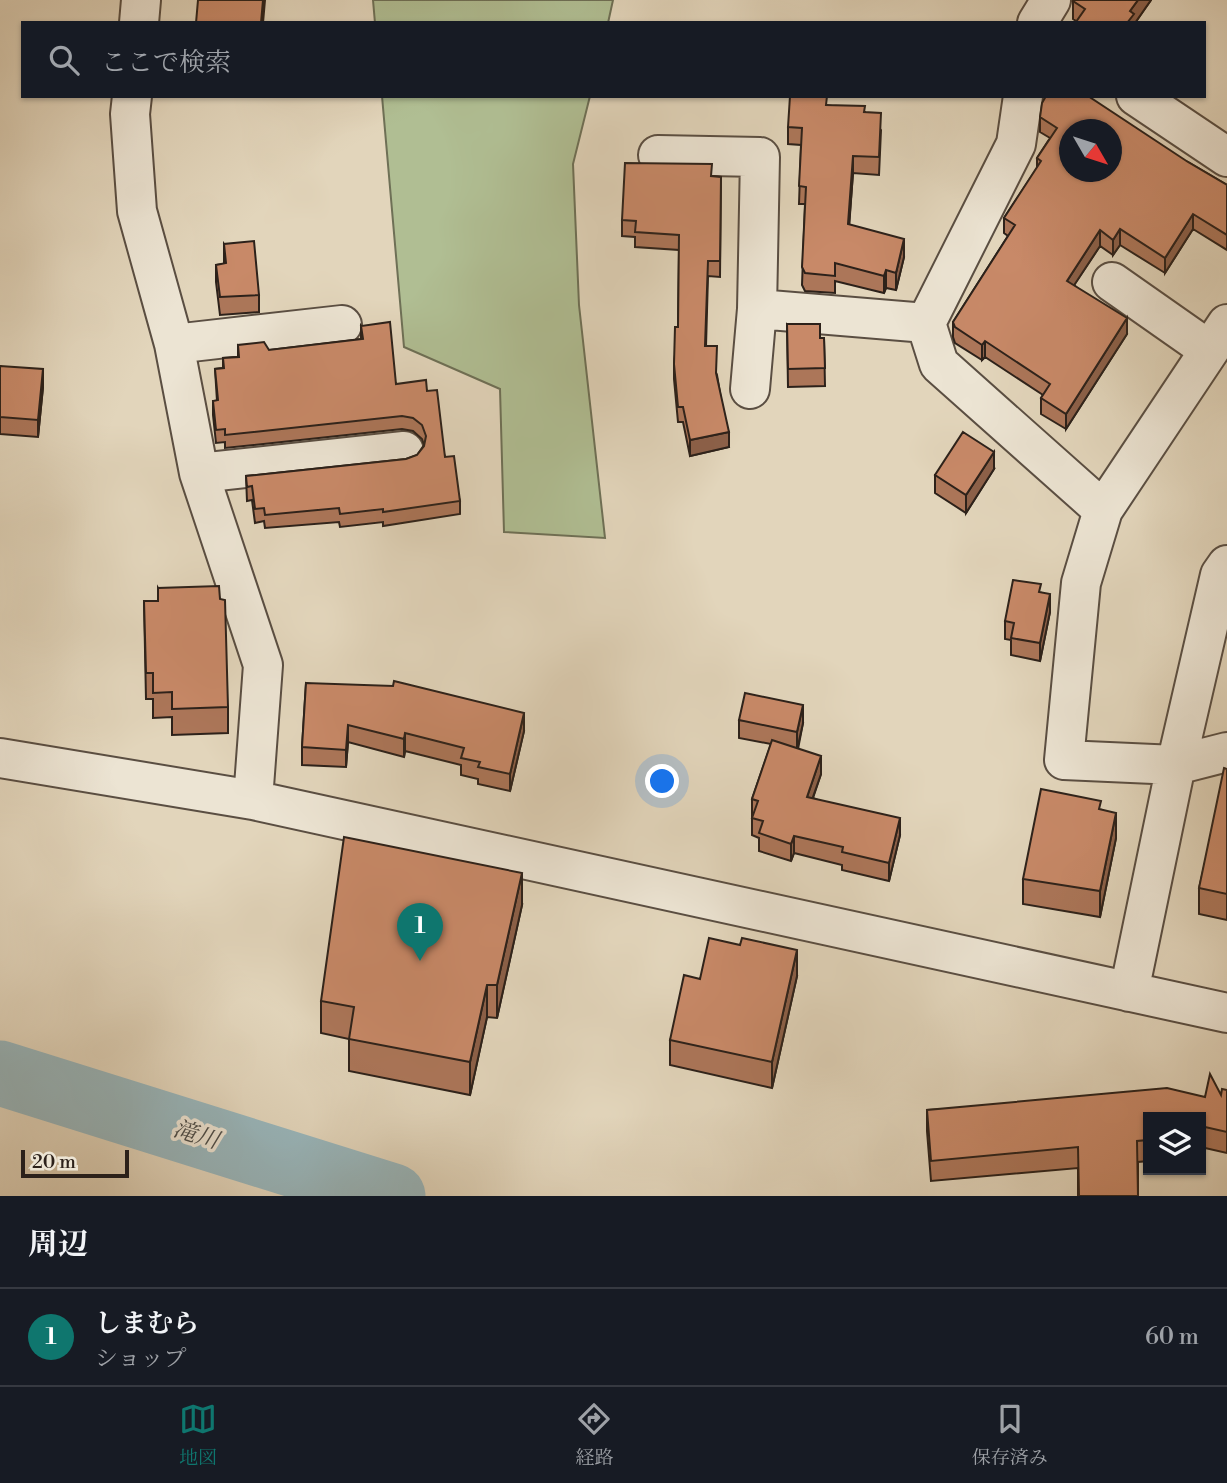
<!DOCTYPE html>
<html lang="ja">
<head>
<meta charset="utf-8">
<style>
  body { margin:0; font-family:"Libre Bodoni","Noto Serif JP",serif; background:#20242c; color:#f1f3f6 }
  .controls { position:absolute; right:21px; bottom:21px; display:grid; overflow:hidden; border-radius:0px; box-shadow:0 2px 5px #0004 }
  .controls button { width:63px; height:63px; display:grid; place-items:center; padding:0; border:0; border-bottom:2px solid #363941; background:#171b24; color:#f1f3f6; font:35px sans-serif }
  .compass { position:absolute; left:1059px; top:119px; width:63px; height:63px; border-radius:50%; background:#171b24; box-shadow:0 2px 5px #0004; rotate:129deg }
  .scale { position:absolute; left:21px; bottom:18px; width:108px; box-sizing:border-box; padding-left:7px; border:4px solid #2c211a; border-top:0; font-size:19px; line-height:24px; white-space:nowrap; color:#2c211a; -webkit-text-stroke:5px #ece4d3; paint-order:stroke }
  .you { position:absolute; left:663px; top:782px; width:24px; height:24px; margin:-18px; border:5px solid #fff; border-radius:50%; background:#1a73e8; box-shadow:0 0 0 10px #1a73e833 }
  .badge { display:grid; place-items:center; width:46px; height:46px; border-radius:50%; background:#0f766e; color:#fff; font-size:23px; font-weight:700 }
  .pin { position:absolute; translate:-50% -58px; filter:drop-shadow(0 2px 4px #0008) }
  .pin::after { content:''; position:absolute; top:37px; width:24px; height:21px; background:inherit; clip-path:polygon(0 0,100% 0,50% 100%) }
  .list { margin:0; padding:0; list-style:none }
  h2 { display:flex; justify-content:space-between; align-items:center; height:91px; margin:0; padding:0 28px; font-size:30px }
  h2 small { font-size:23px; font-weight:400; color:#9ea1a6 }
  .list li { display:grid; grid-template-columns:46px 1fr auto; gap:21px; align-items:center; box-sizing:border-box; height:98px; padding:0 28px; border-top:2px solid #363941 }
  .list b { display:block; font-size:26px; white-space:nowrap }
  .list p { margin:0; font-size:23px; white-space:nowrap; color:#9ea1a6 }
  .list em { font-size:23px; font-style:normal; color:#9ea1a6 }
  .icon { flex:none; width:38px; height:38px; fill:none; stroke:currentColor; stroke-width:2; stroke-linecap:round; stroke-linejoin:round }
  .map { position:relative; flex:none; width:1227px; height:1196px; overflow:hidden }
  .search { position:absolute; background:#171b24; box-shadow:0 2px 5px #0004; left:21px; right:21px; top:21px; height:77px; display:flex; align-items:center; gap:18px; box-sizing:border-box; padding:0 24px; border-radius:0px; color:#9ea1a6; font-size:26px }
  .sheet { height:189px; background:#171b24 }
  nav { display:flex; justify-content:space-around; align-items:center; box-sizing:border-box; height:98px; border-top:2px solid #363941; background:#171b24; font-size:19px; color:#9ea1a6 }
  nav a { display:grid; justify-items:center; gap:4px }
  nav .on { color:#0f766e }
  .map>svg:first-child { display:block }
  .green { fill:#b0be93; stroke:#6e7056; stroke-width:2 }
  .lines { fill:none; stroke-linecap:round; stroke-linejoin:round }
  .river { stroke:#99b6bb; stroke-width:65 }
  .minor-casing { stroke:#5a4e42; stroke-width:42 }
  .minor { stroke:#ece4d3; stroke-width:38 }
  .wall { fill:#ac7659; stroke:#2c211a; stroke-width:2 }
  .shaded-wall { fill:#8c6049; stroke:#2c211a; stroke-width:2 }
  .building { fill:#c88968; stroke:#2c211a; stroke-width:2; fill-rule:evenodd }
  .labels { text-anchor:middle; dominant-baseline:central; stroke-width:7; stroke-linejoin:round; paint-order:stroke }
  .water-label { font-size:23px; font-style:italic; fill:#4d4e4a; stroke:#ece4d3 }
</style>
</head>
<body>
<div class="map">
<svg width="1227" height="1196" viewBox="0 0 1227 1196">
  <rect width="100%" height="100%" fill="#e2d5bb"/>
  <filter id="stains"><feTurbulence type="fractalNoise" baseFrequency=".00286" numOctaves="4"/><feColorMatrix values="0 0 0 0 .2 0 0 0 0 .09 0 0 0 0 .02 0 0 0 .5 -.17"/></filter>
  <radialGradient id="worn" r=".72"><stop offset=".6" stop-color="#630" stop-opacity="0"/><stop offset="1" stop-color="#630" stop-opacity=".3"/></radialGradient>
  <path class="green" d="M373 0H613L608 23H375Z
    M382 96H590L573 164 579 305 605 538 504 532 500 389 404 347Z"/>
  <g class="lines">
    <path class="river" d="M0 1073 393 1196"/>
    <g class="minor-casing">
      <path id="minor" d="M139 23 141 0
        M1037 23 1051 0
        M132 96 130 114 137 211 174 344 199 473 263 665 253 800
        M1023 96 1016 144 926 323 939 364 1103 510
        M1136 96 1227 157
        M658 155 760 157 757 309 750 389
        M1112 282 1209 350
        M757 309 926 323
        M1227 324 1103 510 1081 583 1064 760 1176 765 1227 752
        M174 344 342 325
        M199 473 404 451
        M0 758 253 800 1227 1013
        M1129 992 1176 765 1220 575 1227 565"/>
    </g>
    <use href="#minor" class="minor"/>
  </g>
  <path class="wall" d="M1074 0H1151L1135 23H1076V21L1073 19V1Z
    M827 105 865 112 881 130 879 175 853 173 849 225 904 257 896 290 886 288 884 293 835 281V293L805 291 802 285 805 204H799L801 145 788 144V127Z
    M1040 117 1188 162 1227 185V250L1193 229 1165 273 1120 245 1113 255 1100 246 1074 285 1127 334 1066 429 1041 414V398L1043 395 985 357 982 360 955 343 953 337V322L1008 236 1004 233V218L1037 168V158L1050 138 1040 132Z
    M711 176 721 177 720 277 708 276 706 346 717 375 729 447 690 456 683 422H678L674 379V364L678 327 679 250 635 247V237L622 236V220Z
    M224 244 259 295V312L220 315 216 282V265L224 264Z
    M787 324 820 338H824L825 386 788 387Z
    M361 326 396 384 427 391 445 457 460 501V514L383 526V522L340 527 339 522 265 528 264 521 255 523 252 500 247 501 246 476 406 459 417 455 424 445 422 439 413 431 402 429 225 448V442L216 443 213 415V401H217L215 369 223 368V358L238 357V345L269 350 361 339Z
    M0 366 43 387 38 437 0 434Z
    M994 469 966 513 935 493V475Z
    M158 588 228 707V733L172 735V717L153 718V699H146L144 601H158Z
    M1041 593 1050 612 1040 661 1011 655V640L1005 639V621Z
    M306 683 524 731 510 791 478 784V779L461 775V765L405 751 404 757 348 742 346 767 302 765V747Z
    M739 720 803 723 798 749 821 774 813 798 900 835 889 881 842 870V865L794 853 791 861 759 851V838L752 835V799L771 744 739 738Z
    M1227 769V920L1199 914V888Z
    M1101 810 1116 838 1100 917 1023 904V879Z
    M522 905 497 1018 487 1017 470 1095 349 1071V1039L321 1033V1001Z
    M797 976 772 1088 670 1065V1040L700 979Z
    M1227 1090V1153L1205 1148 1204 1155 1201 1154V1117H1148V1161L1138 1162V1196H1078V1168L931 1181 927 1131V1110L1205 1097 1221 1095Z"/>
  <path class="shaded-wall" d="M263 0H265L263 23H261Z
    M1138 0H1151L1135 23H1127L1130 11Z
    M853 156V173L848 242V224Z
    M1193 214V229L1165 273V258Z
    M1120 229V245L1113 255V240Z
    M1100 230V246L1067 296V281Z
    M904 239V257L896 290V273Z
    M886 270V288L884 293V276Z
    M1127 318V334L1066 429V414Z
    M985 341V357L982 360V345Z
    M43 369V387L38 437V420Z
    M729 432V447L690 456V440Z
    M994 452V469L966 513V495Z
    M1050 594V612L1040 661V643Z
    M803 705V723L797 750V732Z
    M524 713V731L510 791V774Z
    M348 725V742L346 767V750Z
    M405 733V751L404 757V739Z
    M821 756V774L807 814V797Z
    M1116 813V838L1100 917V891Z
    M900 818V835L889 881V863Z
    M794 836V853L791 861V844Z
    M522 873V905L497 1018V985Z
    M797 950V976L772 1088V1062Z
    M487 985V1017L470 1095V1062Z
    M1205 1127V1148L1204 1155V1134Z"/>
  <path class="building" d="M198 0H263L261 23H196Z
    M1074 0H1138L1130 11 1134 14 1127 23H1077L1076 22 1085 9 1073 1Z
    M790 96H827L826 105 865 106 864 112 881 113 879 157 853 156 848 224 904 239 896 273 886 270 884 276 835 263V276L805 273 802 267 806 187 799 186 802 128 788 127Z
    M1046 96H1088L1188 162 1227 185V235L1193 214 1165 258 1120 229 1113 240 1100 230 1067 281 1127 318 1066 414 1041 398 1050 384 985 341 982 345 955 327 953 322 1015 225 1004 218 1041 161 1037 158 1057 128 1040 117 1042 103ZM1069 130H1111V172H1069Z
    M625 163 712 164 711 176 721 177 720 261H708L705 346H717L716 373 729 432 690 440 683 407H678L674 364 675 327H678L679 235 635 232 636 221 622 220Z
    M254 241 259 295 220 297 216 265 226 263 224 244Z
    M390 322 396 384 426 380 427 391 437 390 445 457 454 456 460 501 383 512V509L340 514 339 508 265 515 264 508 255 509 252 486 247 487 246 476 406 459 417 455 424 446 426 436 422 425 413 418 402 416 225 435V429L216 430 213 401 218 400 215 369 224 368 223 358 239 357 238 345 264 342 269 350 363 339 361 326Z
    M787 324H820V338H824L825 368 788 369Z
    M0 366 43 369 38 420 0 417Z
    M963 432 994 452 966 495 935 475Z
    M1013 580 1041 584 1039 592 1050 594 1040 643 1011 638 1014 623 1005 621Z
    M219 586 220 599 225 600 228 707 172 709V692L153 693V673H146L144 601H158V588Z
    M394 681 524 713 510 774 478 767 480 762 461 758 464 748 405 733 404 739 348 725 346 750 302 747 306 683 393 686Z
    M745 693 803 705 797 732 739 720Z
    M772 740 821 756 807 797 900 818 889 863 842 852 843 847 794 836 791 844 759 833 763 821 752 818 758 801 752 799Z
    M1224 768 1227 769V894L1199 888Z
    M1041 789 1101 801 1099 809 1116 813 1100 891 1023 879Z
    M344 837 522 873 497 985H487L470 1062 349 1039 354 1007 321 1001Z
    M709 938 740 945 742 938 797 950 772 1062 670 1040 684 975 700 979Z
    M1210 1074 1221 1095 1222 1089 1227 1090V1132L1205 1127 1204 1134 1201 1133V1117H1148V1140L1137 1141 1138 1196H1079L1078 1147 931 1161 927 1110 1167 1088 1205 1097Z"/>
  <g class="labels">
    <g class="water-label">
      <text transform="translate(196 1135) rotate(17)">滝川</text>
    </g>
  </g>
  <rect width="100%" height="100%" filter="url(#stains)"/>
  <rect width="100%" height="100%" fill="url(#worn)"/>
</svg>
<div class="controls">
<button><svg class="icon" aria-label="layers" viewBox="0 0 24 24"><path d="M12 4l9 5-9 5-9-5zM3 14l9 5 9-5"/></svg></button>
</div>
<svg class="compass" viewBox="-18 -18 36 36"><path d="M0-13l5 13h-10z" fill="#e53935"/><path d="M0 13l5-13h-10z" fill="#9ea1a6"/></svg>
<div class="scale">20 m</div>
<div class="you"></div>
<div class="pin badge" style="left:420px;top:961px">1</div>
<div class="search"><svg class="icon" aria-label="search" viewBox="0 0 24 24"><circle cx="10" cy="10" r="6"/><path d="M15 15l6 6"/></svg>ここで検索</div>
</div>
<section class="sheet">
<h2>周辺<small></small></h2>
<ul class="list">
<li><span class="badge">1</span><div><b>しまむら</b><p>ショップ</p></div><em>60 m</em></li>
</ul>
</section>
<nav>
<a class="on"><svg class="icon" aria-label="map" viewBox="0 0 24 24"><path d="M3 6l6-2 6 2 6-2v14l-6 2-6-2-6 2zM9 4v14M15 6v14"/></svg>地図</a>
<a><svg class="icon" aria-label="directions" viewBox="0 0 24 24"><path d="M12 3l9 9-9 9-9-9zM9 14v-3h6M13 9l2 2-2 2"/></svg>経路</a>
<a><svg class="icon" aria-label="saved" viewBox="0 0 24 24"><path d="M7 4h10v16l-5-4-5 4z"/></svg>保存済み</a>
</nav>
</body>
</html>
